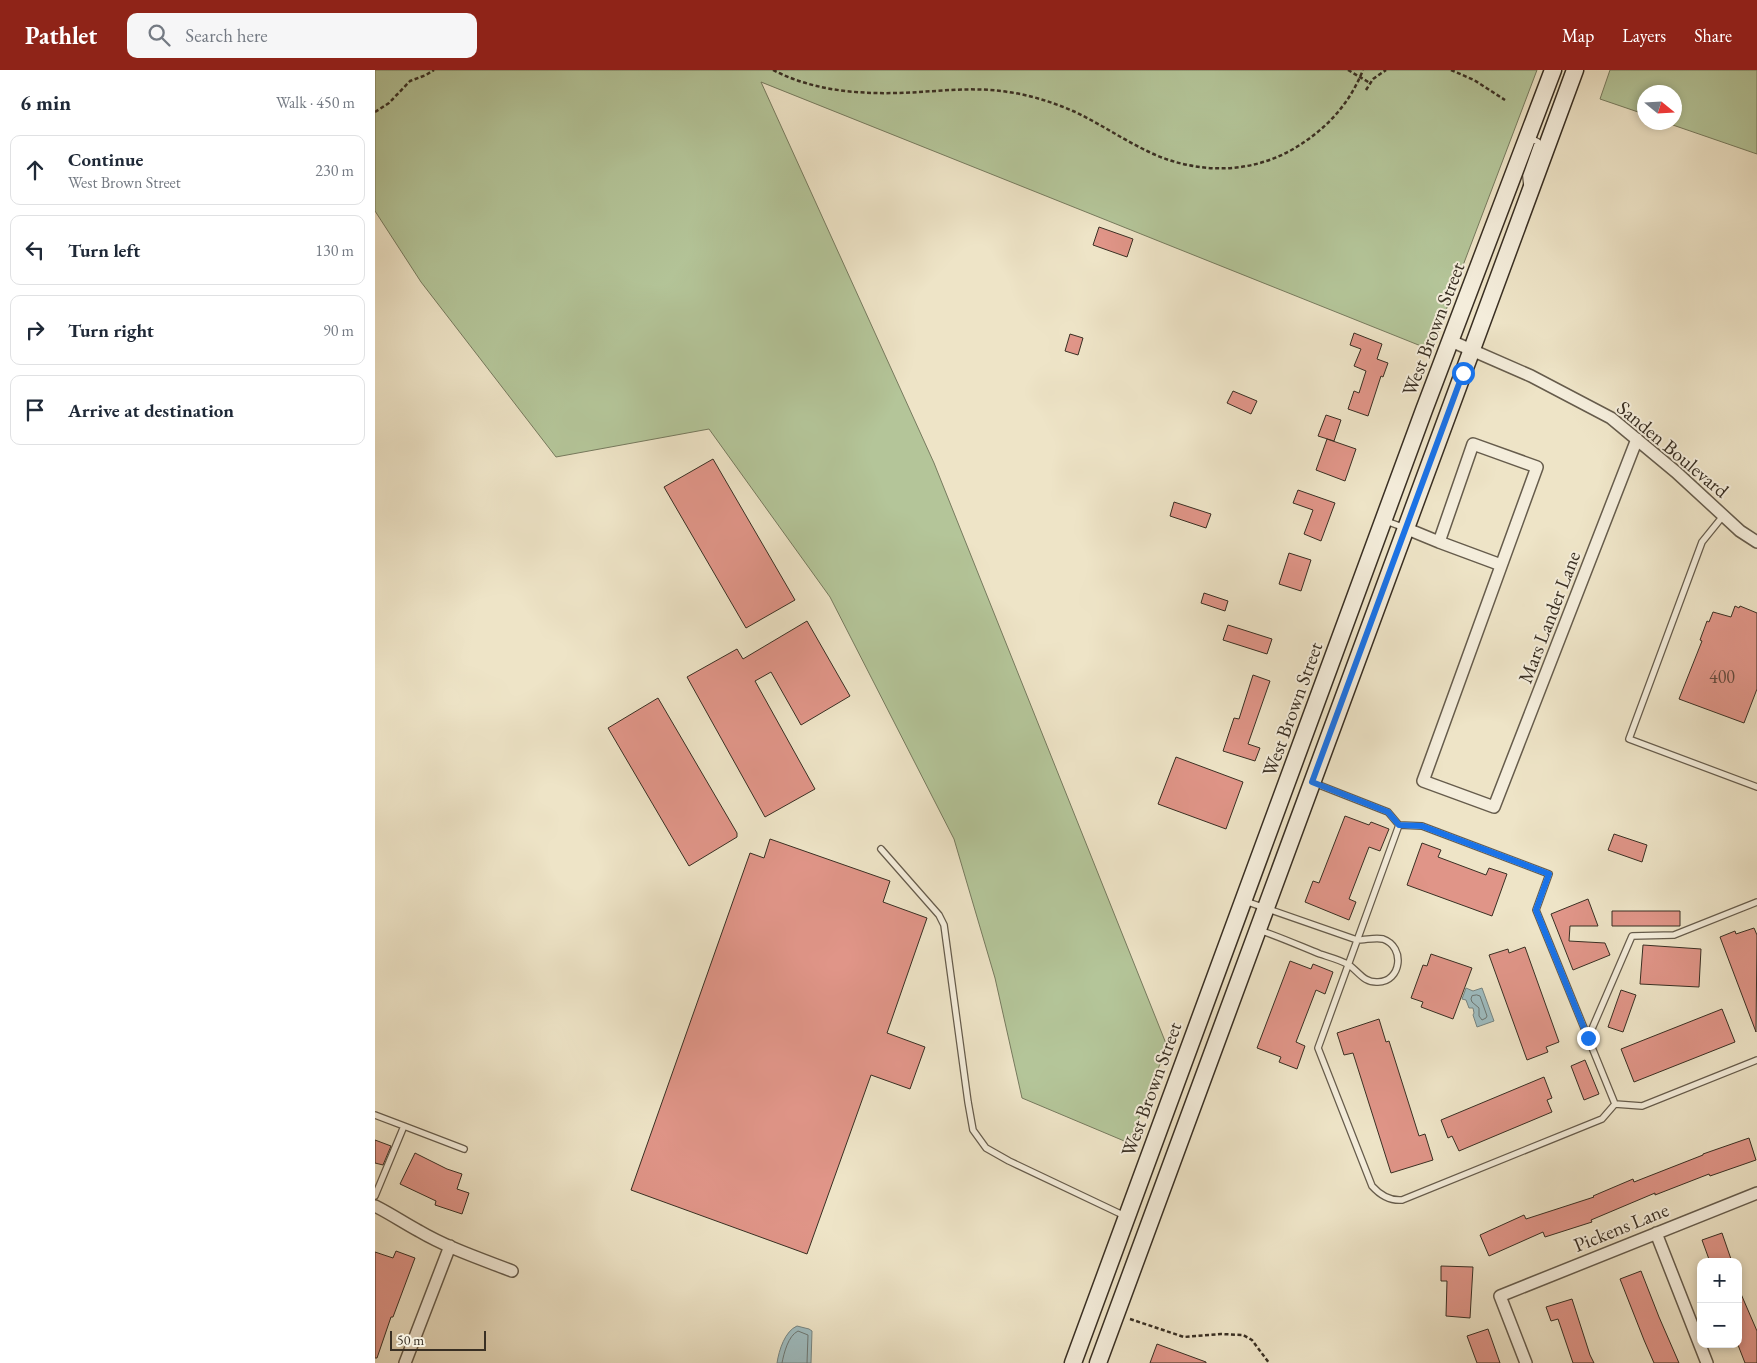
<!DOCTYPE html>
<html lang="en">
<head>
<meta charset="utf-8">
<style>
  body { margin:0; font-family:"EB Garamond",serif; background:#f6f6f7; color:#1f2937 }
  .controls { position:absolute; right:15px; bottom:15px; display:grid; overflow:hidden; border-radius:10px; box-shadow:0 2px 8px #0003 }
  .controls button { width:45px; height:45px; display:grid; place-items:center; padding:0; border:0; border-bottom:1px solid #e0e1e3; background:#fff; color:#1f2937; font:25px sans-serif }
  .compass { position:absolute; left:1262px; top:15px; width:45px; height:45px; border-radius:50%; background:#fff; box-shadow:0 2px 8px #0003; rotate:108deg }
  .scale { position:absolute; left:15px; bottom:12px; width:96px; box-sizing:border-box; padding-left:5px; border:2px solid #392f23; border-top:0; font-size:14px; line-height:18px; white-space:nowrap; color:#392f23; -webkit-text-stroke:4px #f4eddb; paint-order:stroke }
  .stop { position:absolute; width:15px; height:15px; margin:-11px; border:4px solid #1a73e8; border-radius:50%; background:#fff }
  .stop.end { background:#1a73e8; border-color:#fff; box-shadow:0 1px 5px #0008 }
  .list { margin:0; padding:0; list-style:none }
  h2 { display:flex; justify-content:space-between; align-items:center; height:65px; margin:0; padding:0 20px; font-size:21px }
  h2 small { font-size:16px; font-weight:400; color:#747a83 }
  .list li { display:grid; grid-template-columns:32px 1fr auto; gap:15px; align-items:center; box-sizing:border-box; height:70px; margin:0 10px 10px; padding:0 10px; border:1px solid #e0e1e3; border-radius:10px }
  .list b { display:block; font-size:19px; white-space:nowrap }
  .list p { margin:0; font-size:16px; white-space:nowrap; color:#747a83 }
  .list em { font-size:16px; font-style:normal; color:#747a83 }
  .icon { flex:none; width:28px; height:28px; fill:none; stroke:currentColor; stroke-width:2; stroke-linecap:round; stroke-linejoin:round }
  .map { position:relative; flex:none; width:1382px; height:1293px; overflow:hidden }
  header { display:flex; align-items:center; gap:30px; box-sizing:border-box; height:70px; padding:0 25px; background:#8f2418; color:#fff }
  header strong { font-size:24px }
  nav { display:flex; gap:28px; margin-inline-start:auto; font-size:18px }
  .search { width:350px; height:45px; background:#f6f6f7; display:flex; align-items:center; gap:12px; box-sizing:border-box; padding:0 18px; border-radius:10px; color:#747a83; font-size:19px }
  main { display:flex }
  aside { flex:1; background:#fff }
  .map>svg:first-child { display:block }
  .green { fill:#b4c599; stroke:#767a5e }
  .water { fill:#9ebcc0; stroke:#768481 }
  .lines { fill:none; stroke-linecap:round; stroke-linejoin:round }
  .shore { stroke:#6c7672; stroke-width:1 }
  .building { fill:#e09588; stroke:#392f23 }
  .lane-casing { stroke:#665c4c; stroke-width:8 }
  .street-casing { stroke:#665c4c; stroke-width:14 }
  .secondary-casing { stroke:#392f23; stroke-width:19 }
  .path { stroke:#392f23; stroke-width:2.5; stroke-dasharray:4 2.5; stroke-linecap:butt }
  .lane { stroke:#f4eddb; stroke-width:5.5 }
  .street { stroke:#f4eddb; stroke-width:11 }
  .secondary { stroke:#f4eddb; stroke-width:16 }
  .route { stroke:#1a73e8; stroke-width:6 }
  .labels { text-anchor:middle; dominant-baseline:central; stroke-width:4; stroke-linejoin:round; paint-order:stroke }
  .number-label { font-size:18px; fill:#63483c }
  .street-label { font-size:20px; fill:#392f23; stroke:#f4eddb }
</style>
</head>
<body>
<header>
<strong>Pathlet</strong>
<div class="search"><svg class="icon" aria-label="search" viewBox="0 0 24 24"><circle cx="10" cy="10" r="6"/><path d="M15 15l6 6"/></svg>Search here</div>
<nav><a>Map</a><a>Layers</a><a>Share</a></nav>
</header>
<main>
<aside>
<h2>6 min<small>Walk · 450 m</small></h2>
<ul class="list">
<li><svg class="icon" aria-label="ahead" viewBox="0 0 24 24"><path d="M12 20V5M6 11l6-6 6 6"/></svg><div><b>Continue</b><p>West Brown Street</p></div><em>230 m</em></li>
<li><svg class="icon" aria-label="left" viewBox="0 0 24 24"><path d="M17 20v-9H6M10 6l-5 5 5 5"/></svg><div><b>Turn left</b></div><em>130 m</em></li>
<li><svg class="icon" aria-label="right" viewBox="0 0 24 24"><path d="M7 20v-9h11M14 6l5 5-5 5"/></svg><div><b>Turn right</b></div><em>90 m</em></li>
<li><svg class="icon" aria-label="arrive" viewBox="0 0 24 24"><path d="M6 21V4h12l-3 4 3 4H6"/></svg><div><b>Arrive at destination</b></div></li>
</ul>
</aside>
<div class="map">
<svg width="1382" height="1293" viewBox="0 0 1382 1293">
  <rect width="100%" height="100%" fill="#eee4c7"/>
  <filter id="stains"><feTurbulence type="fractalNoise" baseFrequency=".004" numOctaves="4"/><feColorMatrix values="0 0 0 0 .2 0 0 0 0 .09 0 0 0 0 .02 0 0 0 .5 -.17"/></filter>
  <radialGradient id="worn" r=".72"><stop offset=".6" stop-color="#630" stop-opacity="0"/><stop offset="1" stop-color="#630" stop-opacity=".3"/></radialGradient>
  <path class="green" d="M0 0H1162L1056 280 386 12 559 393 792 976 754 1073 647 1028 620 908 579 769 455 527 334 359 181 387 46 212 0 141Z
    M1235 0H1382V84L1292 53 1300 52V22H1270L1269 44 1225 29Z"/>
  <path class="water" d="M1091 918 1098 921 1107 918 1119 951 1102 957 1098 945 1099 943 1098 938H1094L1091 930 1087 929Z
    M422 1256 434 1259 437 1261 436 1293H402C404 1280 410 1261 422 1256Z"/>
  <g class="lines">
    <path class="shore" d="M1102 925 1105 926 1112 946 1111 948 1107 950 1104 946V938L1097 932 1096 929 1097 926Z
      M407 1293C409 1283 413 1266 423 1261L433 1265 432 1293"/>
  </g>
  <path class="building" d="M724 157 758 169 752 187 718 175Z
    M979 263 1007 274 1002 289 1013 293 1008 307 1006 306 993 346 973 339 979 321 984 323 991 301 979 296 986 279 975 275Z
    M695 264 708 268 703 285 690 281Z
    M858 321 882 331 876 344 852 333Z
    M951 345 966 350 959 371 943 366Z
    M952 369 981 379 970 411 941 400Z
    M338 389 420 530 371 558 289 417Z
    M923 420 960 433 946 471 929 464 938 440 918 433Z
    M799 432 836 444 831 458 795 446Z
    M914 483 936 490 926 521 904 514Z
    M829 523 853 531 850 541 826 533Z
    M1360 536 1364 538 1365 536 1382 543V619L1369 653 1304 629 1327 571 1325 570 1332 551 1334 552 1338 542 1356 547Z
    M432 551 475 626 426 655 396 602 380 611 440 719 390 747 312 607 362 579 368 589Z
    M853 555 897 569 892 584 848 570Z
    M878 605 895 611 873 674 885 678 880 691 848 681 859 648 864 649Z
    M283 628 362 763V767L314 796 233 658Z
    M801 687 868 712 851 759 783 734Z
    M970 746 994 755 996 752 1014 759 1005 781 994 777 974 829 981 832 974 850 930 832 938 811 944 813Z
    M1239 764 1272 775 1267 792 1233 780Z
    M395 769 515 811 508 832 552 848 512 963 550 977 535 1019 496 1005 432 1184 256 1120 375 783 389 788Z
    M1047 773 1066 780 1063 787 1111 805 1114 798 1132 804 1117 846 1032 815Z
    M1213 829 1223 856H1195L1194 871 1230 873 1235 885 1198 900 1176 844Z
    M1237 841H1305V856H1237Z
    M1379 858 1382 865 1381 962 1345 867 1360 861 1361 864Z
    M1268 875 1326 879 1324 917 1265 914Z
    M1150 877 1184 972 1171 977 1173 982 1152 990 1114 885 1133 879 1134 883Z
    M1056 884 1097 898 1078 949 1046 937 1048 932 1036 928 1048 895 1052 896Z
    M915 891 936 899 938 894 958 902 950 924 941 920 921 972 930 976 922 999 904 992 906 987 882 978Z
    M1246 920 1261 925 1248 962 1233 957Z
    M1347 939 1360 972 1259 1012 1246 979Z
    M1004 949 1011 972 1014 971 1044 1066 1050 1064 1058 1090 1016 1103 978 983 969 985 962 963Z
    M1210 990 1224 1024 1209 1030 1196 996Z
    M1169 1007 1177 1028 1172 1030 1177 1042 1084 1081 1077 1066 1073 1068 1066 1050Z
    M1374 1068 1381 1090 1335 1106 1334 1104 1280 1125V1123L1216 1150 1217 1152 1170 1167 1168 1162 1114 1186 1105 1165 1149 1145 1151 1149 1219 1127 1218 1126 1258 1109 1259 1112 1328 1085V1084Z
    M0 1070 16 1076 8 1095 0 1093Z
    M40 1083 72 1099 87 1104 82 1119 94 1123 87 1144 60 1135 61 1131 25 1114Z
    M1347 1163 1357 1192H1335L1327 1170Z
    M21 1181 40 1188 18 1247H16L2 1288H0V1182L18 1188Z
    M1066 1196 1098 1197 1095 1248 1071 1246 1072 1211H1066Z
    M1266 1201 1284 1247 1304 1293H1279L1269 1270 1245 1209Z
    M1363 1217 1382 1261V1293H1370L1363 1275Z
    M1197 1229 1215 1285 1219 1293H1198L1183 1249 1176 1251 1171 1237Z
    M1113 1259 1125 1293H1102L1092 1266Z
    M782 1274 831 1292V1293H775Z"/>
  <g class="lines">
    <g class="lane-casing">
      <path id="lane" d="M1152 117 1151 106 1163 72 1155 68
        M1348 446 1327 472 1254 669 1382 717
        M1011 451 1030 458
        M939 713 1013 742 1024 755
        M1024 755 1047 756 1174 804 1161 840 1240 1034 1227 1049 1027 1130C1014 1131 1005 1125 997 1116L943 978Z
        M506 779 564 845 569 855 593 1032 598 1060 611 1078 634 1091 750 1146
        M870 831 982 870C991 870 1000 867 1008 869 1031 877 1026 912 1003 912 989 913 984 902 974 895 966 890 954 887 945 884 925 876 905 867 884 860
        M1213 968 1257 866 1299 865 1382 832
        M1240 1034 1267 1036 1382 990
        M0 1045 29 1056 0 1126
        M29 1056 89 1079"/>
    </g>
    <g class="street-casing">
      <path id="street" d="M1076 271 1156 306 1236 348 1301 402 1365 461 1382 472
        M1030 458 1064 472
        M1126 495 1064 472 1098 374 1162 397 1048 711 1119 737 1262 369
        M0 1136C16 1144 29 1153 44 1161 73 1178 106 1189 137 1201
        M1281 1163 1332 1293
        M30 1293 75 1176
        M1151 1293 1125 1226 1382 1123"/>
    </g>
    <g class="secondary-casing">
      <path id="secondary" d="M698 1293 1049 340 1178 0
        M723 1293 1200 0"/>
    </g>
    <path class="path" d="M398 0C437 20 479 24 523 23 560 22 596 16 633 22 655 25 677 32 698 41 722 52 744 67 768 79 816 104 873 106 920 78 951 59 974 35 988 0
      M973 0 995 13
      M1076 0 1099 10 1130 30
      M991 20 998 9 1011 0
      M0 42 14 33 35 11 51 5 59 0
      M755 1249 809 1267 846 1264 868 1265 877 1270 894 1293"/>
    <use href="#lane" class="lane"/>
    <use href="#street" class="street"/>
    <use href="#secondary" class="secondary"/>
  </g>
  <g class="lines">
    <path class="route" d="M1088 303 937 712 1013 742 1024 755 1047 756 1174 804 1161 840 1213 968"/>
  </g>
  <g class="labels">
    <g class="number-label">
      <text x="1347" y="606">400</text>
    </g>
    <g class="street-label">
      <text transform="translate(1058 259) rotate(-69)">West Brown Street</text>
      <text transform="translate(1298 379) rotate(40)">Sanden Boulevard</text>
      <text transform="translate(1174 547) rotate(-69)">Mars Lander Lane</text>
      <text transform="translate(917 639) rotate(-70)">West Brown Street</text>
      <text transform="translate(776 1019) rotate(-70)">West Brown Street</text>
      <text transform="translate(1246 1157) rotate(-22)">Pickens Lane</text>
    </g>
  </g>
  <rect width="100%" height="100%" filter="url(#stains)"/>
  <rect width="100%" height="100%" fill="url(#worn)"/>
</svg>
<div class="controls">
<button>+</button>
<button>−</button>
</div>
<svg class="compass" viewBox="-18 -18 36 36"><path d="M0-13l5 13h-10z" fill="#e53935"/><path d="M0 13l5-13h-10z" fill="#747a83"/></svg>
<div class="scale">50 m</div>
<div class="stop" style="left:1088px;top:303px"></div>
<div class="stop end" style="left:1213px;top:968px"></div>
</div>
</main>
</body>
</html>
